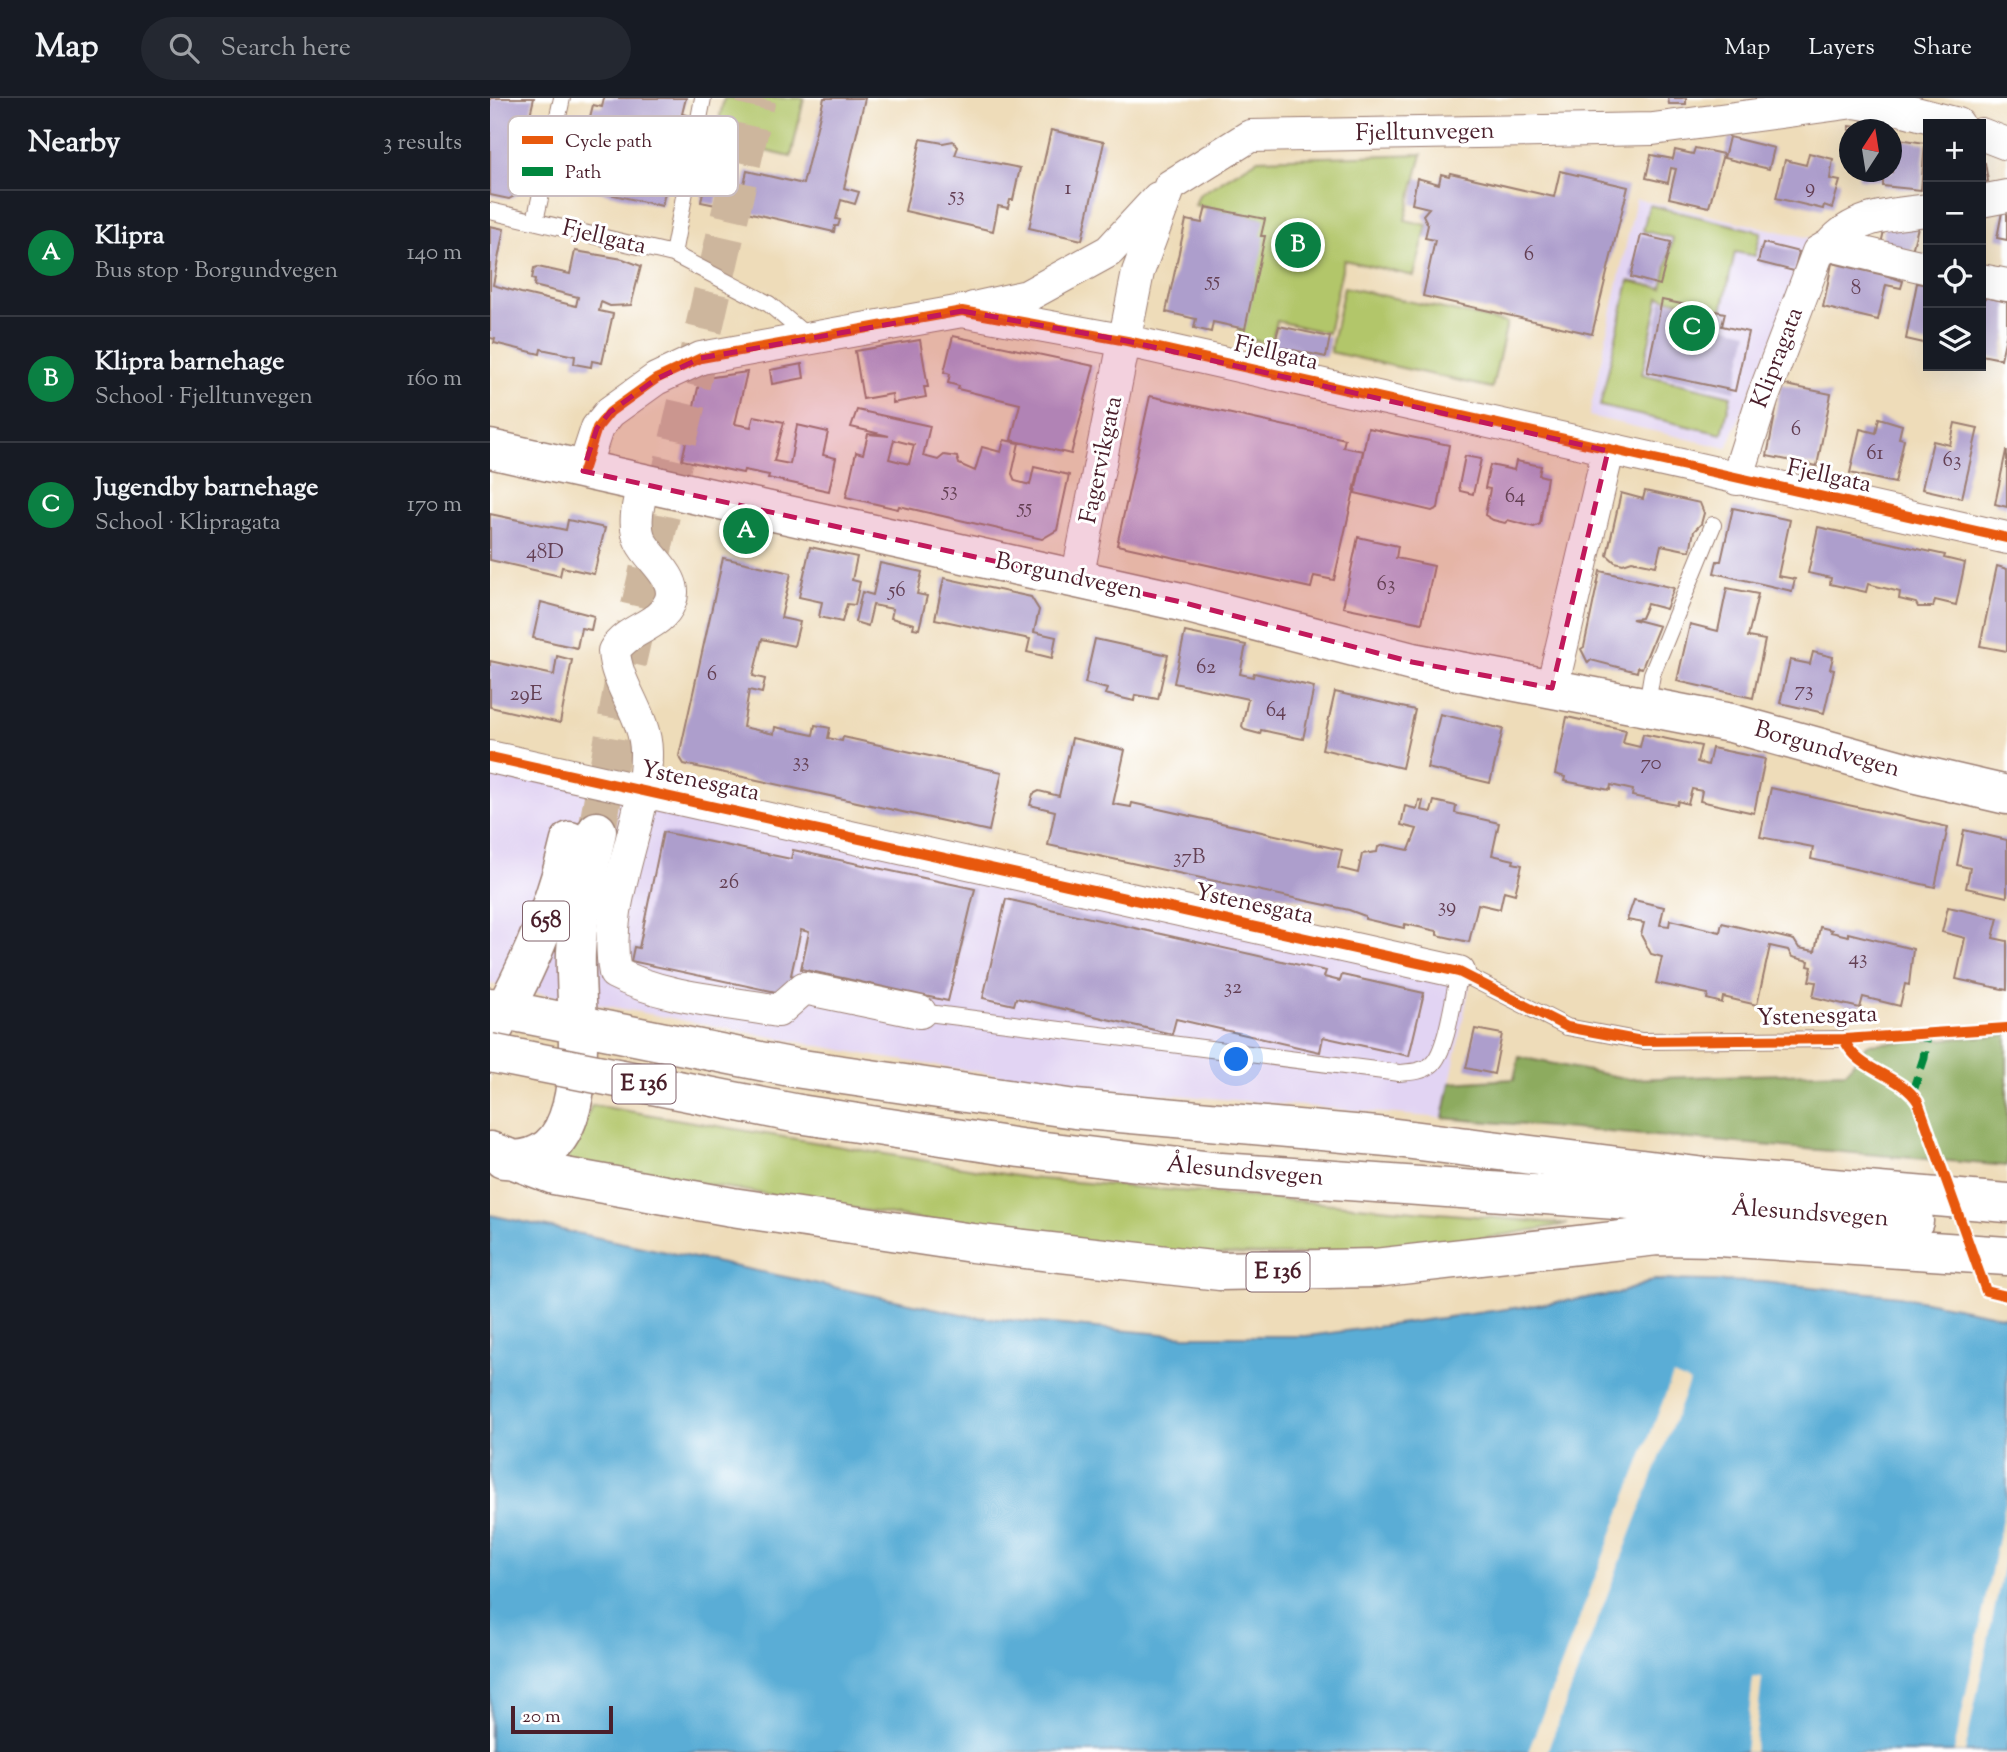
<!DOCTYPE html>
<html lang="en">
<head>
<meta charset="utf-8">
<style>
  body { margin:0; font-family:"Sorts Mill Goudy",serif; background:#242831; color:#f1f3f6 }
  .controls { position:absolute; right:21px; top:21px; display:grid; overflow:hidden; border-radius:0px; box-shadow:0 7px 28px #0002 }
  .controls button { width:63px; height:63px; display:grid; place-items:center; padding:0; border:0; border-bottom:2px solid #363941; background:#171b24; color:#f1f3f6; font:35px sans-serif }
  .compass { position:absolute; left:1349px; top:21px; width:63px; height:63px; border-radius:50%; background:#171b24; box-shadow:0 7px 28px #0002; rotate:12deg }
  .scale { position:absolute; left:21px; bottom:18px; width:102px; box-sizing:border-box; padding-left:7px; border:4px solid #4a1f2b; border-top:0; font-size:19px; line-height:24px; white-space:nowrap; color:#4a1f2b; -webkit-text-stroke:5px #fff; paint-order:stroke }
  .you { position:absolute; left:747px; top:962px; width:24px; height:24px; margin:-18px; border:5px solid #fff; border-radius:50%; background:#1a73e8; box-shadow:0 0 0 10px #1a73e833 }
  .badge { display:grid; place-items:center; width:46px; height:46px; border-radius:50%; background:#0b8043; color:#fff; font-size:23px; font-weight:700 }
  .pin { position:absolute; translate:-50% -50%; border:4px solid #fff; box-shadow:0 2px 7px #0006 }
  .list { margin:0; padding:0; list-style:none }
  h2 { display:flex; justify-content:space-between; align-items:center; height:91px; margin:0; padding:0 28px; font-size:30px }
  h2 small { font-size:23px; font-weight:400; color:#9ea1a6 }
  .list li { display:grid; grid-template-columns:46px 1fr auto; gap:21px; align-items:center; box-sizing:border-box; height:126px; padding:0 28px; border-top:2px solid #363941 }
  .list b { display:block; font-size:26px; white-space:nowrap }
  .list p { margin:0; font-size:23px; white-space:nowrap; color:#9ea1a6 }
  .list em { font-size:23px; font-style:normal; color:#9ea1a6 }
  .icon { flex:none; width:38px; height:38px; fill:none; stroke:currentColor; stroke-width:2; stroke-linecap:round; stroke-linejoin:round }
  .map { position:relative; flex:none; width:1517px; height:1654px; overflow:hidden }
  header { display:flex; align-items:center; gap:42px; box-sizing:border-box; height:98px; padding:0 35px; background:#171b24; border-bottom:2px solid #363941 }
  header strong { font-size:33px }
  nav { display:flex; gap:38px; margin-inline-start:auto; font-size:24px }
  .search { width:490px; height:63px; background:#242831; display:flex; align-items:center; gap:18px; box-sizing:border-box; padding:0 24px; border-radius:38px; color:#9ea1a6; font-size:26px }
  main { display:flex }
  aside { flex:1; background:#171b24 }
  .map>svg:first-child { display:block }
  .built { fill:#e2d4f3 }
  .green { fill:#b2c66a; stroke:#7e724a; stroke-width:2 }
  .forest { fill:#8dab5e; stroke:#6c6544; stroke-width:2 }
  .water { fill:#5aadd6; stroke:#526680; stroke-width:2 }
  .pier { fill:#eedcb9 }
  .building { fill:#ad9ecc; fill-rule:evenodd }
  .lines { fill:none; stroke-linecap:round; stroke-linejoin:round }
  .trunk-tunnel { stroke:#cdb69d; stroke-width:38; stroke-dasharray:38 19; stroke-linecap:butt }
  .service-casing { stroke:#9c7e72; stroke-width:18 }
  .minor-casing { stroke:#9c7e72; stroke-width:34 }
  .secondary-casing { stroke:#9c7e72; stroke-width:41 }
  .trunk-casing { stroke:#9c7e72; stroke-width:41 }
  .service { stroke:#fff; stroke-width:16 }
  .minor { stroke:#fff; stroke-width:32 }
  .secondary { stroke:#fff; stroke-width:38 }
  .trunk { stroke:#fff; stroke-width:38 }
  .trunk-bridge-casing { stroke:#9c7e72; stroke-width:41; stroke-linecap:butt }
  .trunk-bridge { stroke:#fff; stroke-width:38 }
  .quiet { stroke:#00873e; stroke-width:9; stroke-dasharray:18 9; stroke-linecap:butt }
  .cycleway-casing { stroke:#fff; stroke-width:15 }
  .cycleway { stroke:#e8590c; stroke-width:10 }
  .marked { fill:#c2185b; fill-opacity:0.2; stroke:#c2185b; stroke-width:5; stroke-dasharray:14 9; stroke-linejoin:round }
  .labels { text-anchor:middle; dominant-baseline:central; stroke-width:6; stroke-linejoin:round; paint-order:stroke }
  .number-label { font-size:21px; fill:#633f53 }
  .shield { fill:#fff; stroke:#80626b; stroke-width:2 }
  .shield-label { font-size:23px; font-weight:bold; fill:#4a1f2b }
  .street-label { font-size:24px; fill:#4a1f2b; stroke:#fff }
  .key { fill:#fff; stroke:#c9bcbf; stroke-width:2 }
  .key-label { font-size:19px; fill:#4a1f2b }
</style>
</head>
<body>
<header>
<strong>Map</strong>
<div class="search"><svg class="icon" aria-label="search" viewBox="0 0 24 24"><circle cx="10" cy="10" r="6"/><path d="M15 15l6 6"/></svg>Search here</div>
<nav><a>Map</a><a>Layers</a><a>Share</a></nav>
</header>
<main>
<aside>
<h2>Nearby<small>3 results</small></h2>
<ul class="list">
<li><span class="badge">A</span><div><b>Klipra</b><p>Bus stop · Borgundvegen</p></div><em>140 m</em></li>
<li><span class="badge">B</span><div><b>Klipra barnehage</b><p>School · Fjelltunvegen</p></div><em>160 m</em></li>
<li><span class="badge">C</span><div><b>Jugendby barnehage</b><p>School · Klipragata</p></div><em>170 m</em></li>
</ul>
</aside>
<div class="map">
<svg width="1517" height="1654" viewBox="0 0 1517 1654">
  <rect width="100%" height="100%" fill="#fff"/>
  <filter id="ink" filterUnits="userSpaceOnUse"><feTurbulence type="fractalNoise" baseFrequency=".0143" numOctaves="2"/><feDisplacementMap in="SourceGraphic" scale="14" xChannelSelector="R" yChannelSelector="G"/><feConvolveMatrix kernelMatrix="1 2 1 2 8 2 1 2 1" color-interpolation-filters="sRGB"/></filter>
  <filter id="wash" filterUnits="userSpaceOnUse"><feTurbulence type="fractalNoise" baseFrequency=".00686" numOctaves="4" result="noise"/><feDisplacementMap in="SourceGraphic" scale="28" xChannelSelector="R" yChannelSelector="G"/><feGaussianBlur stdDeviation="1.57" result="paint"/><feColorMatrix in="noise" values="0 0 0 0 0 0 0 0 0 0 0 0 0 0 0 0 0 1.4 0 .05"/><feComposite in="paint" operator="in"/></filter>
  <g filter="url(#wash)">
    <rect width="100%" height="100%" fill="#eedcb9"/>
    <path class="built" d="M1146 101 1324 141 1237 350 1099 318Z
      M0 653 983 872 953 1020 582 988 384 958 0 886Z"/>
    <path class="green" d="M234 0H314L301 59 225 41Z
      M932 56 915 122 937 127 924 178 854 162 838 235 787 223 781 246 747 239 773 121 705 107 709 97 768 61Z
      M1159 107 1271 134 1265 158 1245 154 1232 213 1169 199 1152 276 1241 298 1232 336 1110 308 1139 183 1172 190 1183 140 1153 133Z
      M854 189 1017 225 1002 290 840 254Z
      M102 1007 538 1080 1077 1126 963 1146 801 1157 670 1156 451 1125 75 1063Z"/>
    <path class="forest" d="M1517 937V1068L953 1020 960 985 1024 981 1029 959 1139 981 1356 974 1377 946Z"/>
    <path class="water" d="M0 1117 486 1219 695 1238H819L1127 1196 1165 1182 1273 1184 1409 1198 1517 1219V1654H0Z"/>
    <path class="pier" d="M1183 1277 1199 1284 1057 1654H1038Z
      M1517 1397 1514 1465 1475 1654H1464Z
      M1263 1579 1272 1580 1264 1654H1255Z"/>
    <g id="blocks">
      <path class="building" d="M0 0H44L34 43 42 45 31 94 19 101 0 97Z
        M114 0H196L192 16 201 18 200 26 190 24 172 108 93 90 99 66 78 62 87 25 98 27 103 7 112 9Z
        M334 0H375L354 90 369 94 365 106 351 102 346 121 350 122 348 128H345L344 134 248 112 257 73 313 86Z
        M1178 0H1196V6H1179Z
        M1359 28 1380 30 1379 32H1359Z
        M561 32 614 44 592 142 539 130Z
        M1239 39 1284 50 1279 71 1234 60Z
        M1403 40 1435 45 1431 92 1393 88V83L1368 81 1369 74H1402Z
        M431 41 453 45 463 43 468 49 465 57 530 70 523 102H520L518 110 508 108 503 133 415 113Z
        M1205 50 1233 56 1219 109 1179 100 1186 71 1181 70 1178 85 1156 80 1161 57 1183 61 1185 52 1203 56Z
        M1319 55 1343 61 1340 81 1350 83 1342 110 1334 107 1333 111 1286 100 1295 62 1316 67Z
        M1495 65 1498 83 1491 85V66Z
        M1070 73 1138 89 1102 236 933 198 945 142 935 140 938 127 933 117 939 110 922 106 927 80 949 86 951 76 959 78 960 75 1064 99Z
        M214 88 230 91 226 107 211 104Z
        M716 109 775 121 771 138H775L755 231 723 224 721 234 704 230 706 221 676 214 696 122 712 125Z
        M1513 109 1517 110V142L1507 140Z
        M1396 124 1429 125 1422 153 1391 146Z
        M0 128 14 131 3 187 31 195 86 208 88 199 44 188 45 182 42 181 44 170 48 169 80 176 85 153 133 161 151 168 141 207 120 208 111 204 109 213 123 216 112 265 102 263 101 269 84 266 85 258 51 251 50 256 4 245 5 241 0 240Z
        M1151 137 1181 144 1170 187 1141 179Z
        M1273 145 1309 154 1304 173 1268 164Z
        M1342 165 1398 178 1413 183 1411 190 1396 187 1388 222 1333 209Z
        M1427 185 1438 187V246L1416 241Z
        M1495 199 1517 204V234L1511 261 1491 257V212Z
        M1172 202 1235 215 1232 228 1258 234 1245 293 1157 274Z
        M789 228 840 239 836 259 784 248Z
        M463 238 604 268 581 356 521 342 530 306 468 291 469 288 458 285 460 276 454 274Z
        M430 242 438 289H434L436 299 403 305 402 296 373 301 365 253Z
        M312 266 314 280 282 286 280 272Z
        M257 274 245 326 261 329 264 318 294 324 284 363 300 366 307 327 338 334 333 357 346 360 339 393 278 380 279 377 254 372 253 375 192 362 210 281Z
        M1291 286 1341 296 1327 368 1277 358Z
        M660 298 855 341 853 349 873 353 844 482 824 478 821 490 627 447Z
        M367 312 440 328 433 358 448 362 454 357 467 359 469 366 485 373 492 349 511 354 514 342 529 345 522 376 525 383 540 387 544 369 579 377 567 432 552 441 409 408 408 411 356 399 366 354 373 356 378 336 399 338 361 329ZM404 342 424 347 419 366 399 361Z
        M1389 320 1412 327 1409 340 1414 341 1405 385 1360 375 1370 331 1386 335Z
        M1465 325 1488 330 1472 400 1432 391 1443 343 1460 347Z
        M878 330 959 347 948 410 942 413 865 395Z
        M1516 353H1517V409L1505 406Z
        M975 358 991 361 983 396 970 393 969 388Z
        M1026 363 1051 368 1049 377 1057 379 1050 426 1044 429 1018 422 1015 425 1003 422 995 417 1000 391 995 390 1000 367 1024 372Z
        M1155 393 1210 405 1214 415 1211 426 1204 433 1200 453 1171 447 1166 468 1142 463 1133 466 1125 464 1117 457 1131 395 1153 401Z
        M1243 410 1300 422 1288 478 1305 481 1302 493 1224 475 1227 463H1231Z
        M0 416 76 432 78 422 115 430 104 476 72 469 70 478 0 462Z
        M1328 429 1455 457 1454 460 1475 465 1466 507 1445 502 1443 509H1428L1426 505 1409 501 1410 494 1378 486 1376 494 1340 486 1341 480 1318 475Z
        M868 439 908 448 906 460 944 468 932 525 853 509Z
        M320 449 367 459 362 482 370 484 365 507 357 506 352 524 329 519 332 504 309 499Z
        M233 460 301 475 291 520 310 524 304 548 272 541 263 578 275 581 272 595 259 592 253 629 284 636 285 629 323 637 325 627 340 630 338 640 352 643 353 639 512 674 499 733 194 666 189 658Z
        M390 465 432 474 427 496 437 498 429 531 423 530 424 526 401 520 403 511 383 507 378 528 365 524 372 494 383 497Z
        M1507 468 1517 471V553L1490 548Z
        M1110 473 1184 490 1176 511 1157 506 1151 520 1142 521 1169 528 1152 570 1148 569 1147 574 1101 562 1098 565 1091 551 1094 549Z
        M454 480 541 499 549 512 544 534 566 539 562 560 537 554 540 541 445 521Z
        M1237 490 1268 496 1258 539 1275 542 1263 600 1187 583 1200 526 1228 533Z
        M51 504 104 518 101 532 91 530 87 550 43 540Z
        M695 534 756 547 750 576 763 579 764 575 824 589 813 641 771 632 770 636 755 632 752 628 758 601 684 585Z
        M605 541 678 557 668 601 645 597 644 603 615 596 617 591 595 585Z
        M1323 554 1343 559 1340 571 1344 572 1334 615 1290 605 1300 562 1320 566Z
        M67 558 82 562 70 625 0 609V563L64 577Z
        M845 594 925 612 912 670 832 651Z
        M950 616 1013 631 1000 685 937 670Z
        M1077 619 1136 632 1133 645 1150 649 1153 636 1211 648 1207 664 1218 667 1222 650 1275 661 1264 715 1210 703 1212 693 1202 691 1198 706 1188 703 1187 707 1142 698 1143 692 1121 687 1120 692 1074 683 1075 679 1065 676Z
        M582 640 635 652 623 706 641 709 642 705 852 752 848 770 868 775 872 756 887 754 888 749 895 747 919 752 927 731 911 727 915 708 927 711 929 702 933 703 931 712 941 714 944 703 966 708 965 715 1009 725 1002 757 1024 762 1023 765 1032 767 1025 796 1014 793 1010 811 988 806 979 844 947 837V833L915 826 914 830 875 821V818L859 812 558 747 565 713 540 707 543 696 549 693 569 698Z
        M1281 690 1458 729 1445 789 1321 761 1323 749 1270 739Z
        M1474 732 1517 742V799L1476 790 1480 770 1467 767Z
        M173 734 301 761 303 752 485 791 458 903 311 871 319 834 311 832 301 877 304 878 300 897 141 863 144 849 149 850Z
        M516 801 836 873 834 879 850 883 852 877 934 895 919 958 833 939 830 954 686 921 682 936 526 900 524 907 493 900Z
        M1144 802 1174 809 1170 827 1179 828 1180 822 1230 834 1232 825 1304 842 1309 850 1325 853 1330 829 1342 832 1341 834 1358 838V835L1423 851 1419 887 1415 886 1410 908 1373 899 1370 910 1323 899 1326 884 1319 883 1322 869 1318 868 1319 863 1302 859 1298 852 1280 848 1267 907 1233 899 1232 905 1217 901 1218 896 1166 885 1172 859 1161 856 1151 837 1154 825 1137 822Z
        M1458 809 1508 820 1503 840 1517 843V892L1466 881 1475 840 1452 834Z
        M985 931 1012 936 1004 976 976 970Z"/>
    </g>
  </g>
  <g filter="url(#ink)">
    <use href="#blocks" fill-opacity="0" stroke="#9c7e72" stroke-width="2"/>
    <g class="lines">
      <path class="trunk-tunnel" d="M107 733 136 569 267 0"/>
      <g class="service-casing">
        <path id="service" d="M0 113 183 156 279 206 318 239
          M45 123 72 0
          M183 156 213 0
          M1157 606 1162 576 1223 427
          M430 914 909 975C920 974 932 974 941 967 957 955 964 895 969 874L1077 929 1152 943 1354 941"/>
      </g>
      <g class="minor-casing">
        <path id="minor" d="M1491 36 1517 46
          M1491 103 1517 98
          M1340 147C1365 117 1402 117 1438 112
          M1491 182 1517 187
          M483 210 537 198 619 153 668 100
          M93 373 107 330 120 314 166 281 211 260 472 213 637 243 1517 440
          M1247 381 1273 299 1328 154 1340 147 1438 170
          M153 385C149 404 142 426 151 444 160 462 190 481 180 504 170 529 137 530 124 553 126 588 156 618 156 654 157 728 111 802 125 875 173 900 234 903 288 913L314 890 430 914
          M587 481 648 174 680 88 760 38 1163 31 1364 4 1414 12 1468 26
          M1062 590 1118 353
          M0 659 969 874"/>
      </g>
      <g class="secondary-casing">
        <path id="secondary" d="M0 351 691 504 922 564 1241 625 1422 675 1517 697"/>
      </g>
      <g class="trunk-casing">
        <path id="trunk" d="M0 909 305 970 585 1011 898 1039 1215 1079 1517 1105
          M3 932C38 872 64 811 80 743
          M309 1016 530 1050 731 1074 1424 1123
          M0 1053 64 1077 242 1109 482 1145 730 1173 885 1170 1167 1138 1229 1139 1517 1158
          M13 1061C113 1073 83 913 86 854 88 813 99 773 107 733"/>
      </g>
      <use href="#service" class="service"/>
      <use href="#minor" class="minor"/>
      <use href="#secondary" class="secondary"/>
      <use href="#trunk" class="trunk"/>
      <g class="trunk-bridge-casing">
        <path id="trunk-bridge" d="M0 955 309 1016"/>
      </g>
      <use href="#trunk-bridge" class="trunk-bridge"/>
      <path class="quiet" d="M1422 996 1434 960 1437 935"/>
      <g class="cycleway-casing">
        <path id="cycleway" d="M93 373 107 330 120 314 166 281 211 260 472 213 637 243 1517 440
          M0 659 969 874 1077 929 1152 943 1354 941 1517 930
          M1354 941C1367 974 1410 975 1428 1004L1496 1193 1517 1198"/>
      </g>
      <use href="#cycleway" class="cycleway"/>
    </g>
  </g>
  <path class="marked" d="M472 213 637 243 1118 353 1062 590 922 564 691 504 93 373 107 330 120 314 166 281 211 260Z"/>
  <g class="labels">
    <g class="number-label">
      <text x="1320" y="90">9</text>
      <text x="578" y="91">1</text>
      <text x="467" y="98">53</text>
      <text x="1039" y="157">6</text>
      <text x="723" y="183">55</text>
      <text x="1366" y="191">8</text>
      <text x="1306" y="332">6</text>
      <text x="1385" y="356">61</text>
      <text x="1462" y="363">63</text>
      <text x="460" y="393">53</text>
      <text x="1025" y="399">64</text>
      <text x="535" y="410">55</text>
      <text x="55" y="455">48D</text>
      <text x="896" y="487">63</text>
      <text x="407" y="493">56</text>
      <text x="716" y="570">62</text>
      <text x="222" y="577">6</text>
      <text x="1314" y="593">73</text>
      <text x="36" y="597">29E</text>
      <text x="786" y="613">64</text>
      <text x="311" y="664">33</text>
      <text x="1161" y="666">70</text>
      <text x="699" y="760">37B</text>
      <text x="239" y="785">26</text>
      <text x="957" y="809">39</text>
      <text x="1368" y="861">43</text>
      <text x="743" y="890">32</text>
    </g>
    <g class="shield">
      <rect x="33" y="803.5" width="46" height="39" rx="5"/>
      <rect x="122.5" y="966.5" width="63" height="39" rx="5"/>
      <rect x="756.5" y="1154.5" width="63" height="39" rx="5"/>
    </g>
    <g class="shield-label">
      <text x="56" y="823">658</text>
      <text x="154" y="986">E 136</text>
      <text x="788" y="1174">E 136</text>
    </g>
    <g class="street-label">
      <text transform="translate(935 35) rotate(-1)">Fjelltunvegen</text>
      <text transform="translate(114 140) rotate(13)">Fjellgata</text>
      <text transform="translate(786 256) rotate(13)">Fjellgata</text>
      <text transform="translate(1288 260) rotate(-69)">Klipragata</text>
      <text transform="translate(612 362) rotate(-78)">Fagervikgata</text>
      <text transform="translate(1339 379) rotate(12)">Fjellgata</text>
      <text transform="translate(579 479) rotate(12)">Borgundvegen</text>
      <text transform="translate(1337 652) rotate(16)">Borgundvegen</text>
      <text transform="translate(210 684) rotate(12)">Ystenesgata</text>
      <text transform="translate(764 807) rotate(12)">Ystenesgata</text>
      <text transform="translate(1327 919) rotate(-2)">Ystenesgata</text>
      <text transform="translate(755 1074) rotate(5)">Ålesundsvegen</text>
      <text transform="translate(1320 1116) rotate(4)">Ålesundsvegen</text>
    </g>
  </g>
  <rect x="18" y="18" width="230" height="80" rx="10" class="key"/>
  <rect x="32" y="38" width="31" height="8" fill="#e8590c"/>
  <rect x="32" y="69" width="31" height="9" fill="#00873e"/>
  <g class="key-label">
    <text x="75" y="49">Cycle path</text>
    <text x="75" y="80">Path</text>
  </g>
</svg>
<div class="controls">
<button>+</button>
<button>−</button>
<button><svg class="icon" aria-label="locate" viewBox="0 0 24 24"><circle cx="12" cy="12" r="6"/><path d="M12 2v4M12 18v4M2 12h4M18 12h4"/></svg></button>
<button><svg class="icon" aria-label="layers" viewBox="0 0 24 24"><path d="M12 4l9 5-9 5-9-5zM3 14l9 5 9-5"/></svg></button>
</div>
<svg class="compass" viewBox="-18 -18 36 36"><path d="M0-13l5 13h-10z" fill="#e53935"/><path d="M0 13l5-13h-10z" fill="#9ea1a6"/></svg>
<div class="scale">20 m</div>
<div class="you"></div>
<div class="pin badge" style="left:256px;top:433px">A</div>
<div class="pin badge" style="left:808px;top:147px">B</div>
<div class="pin badge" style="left:1202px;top:230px">C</div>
</div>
</main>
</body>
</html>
